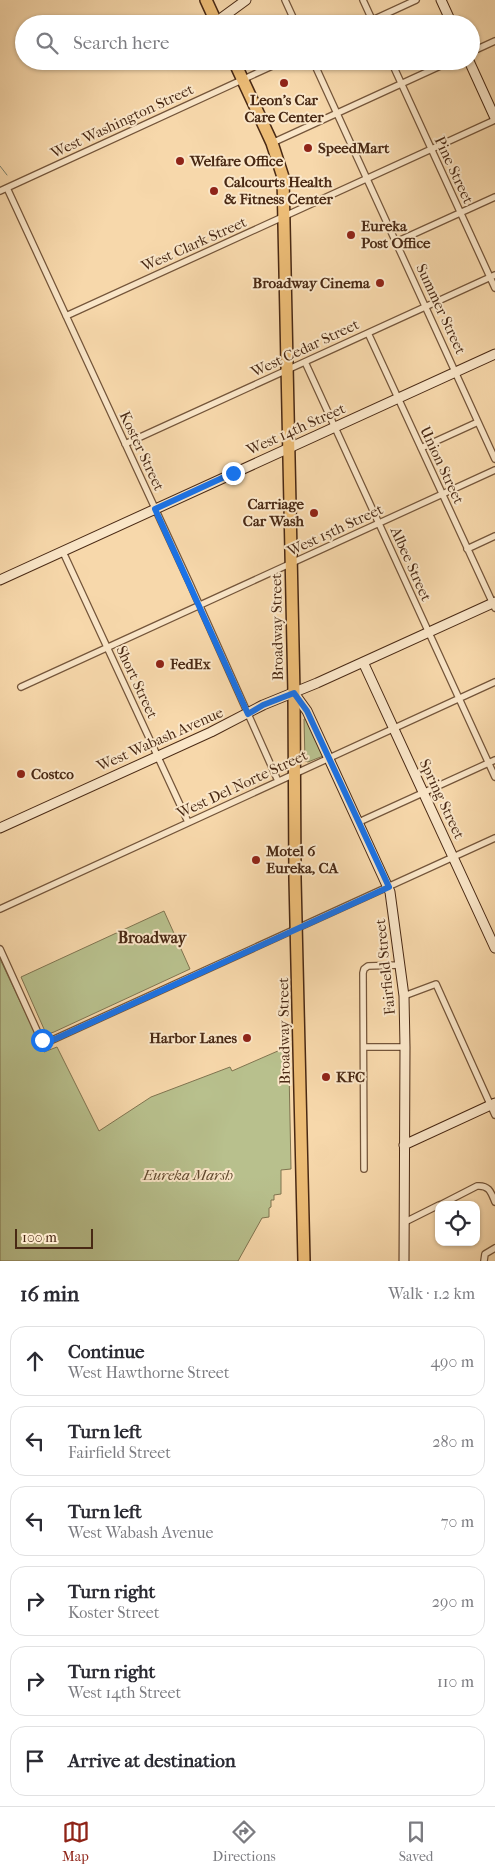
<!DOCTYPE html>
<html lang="en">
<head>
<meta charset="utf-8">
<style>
  body { margin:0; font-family:"IM FELL French Canon",serif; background:#f2f2f3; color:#2b2b33 }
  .controls { position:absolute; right:15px; bottom:15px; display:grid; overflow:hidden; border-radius:10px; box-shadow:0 1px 4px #0004 }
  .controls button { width:45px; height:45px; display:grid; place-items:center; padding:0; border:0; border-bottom:1px solid #e1e1e2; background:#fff; color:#2b2b33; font:25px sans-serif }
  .scale { position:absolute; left:15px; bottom:12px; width:78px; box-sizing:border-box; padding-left:5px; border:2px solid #492914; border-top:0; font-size:14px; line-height:18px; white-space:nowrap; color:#492914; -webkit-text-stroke:4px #fae6c8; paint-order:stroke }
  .stop { position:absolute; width:15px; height:15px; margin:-11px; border:4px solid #1a73e8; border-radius:50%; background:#fff }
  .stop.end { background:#1a73e8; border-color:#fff; box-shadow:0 1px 5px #0008 }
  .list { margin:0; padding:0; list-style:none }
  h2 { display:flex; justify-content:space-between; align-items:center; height:65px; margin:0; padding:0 20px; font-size:21px }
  h2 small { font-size:16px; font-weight:400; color:#7c7c81 }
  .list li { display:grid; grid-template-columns:32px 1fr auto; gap:15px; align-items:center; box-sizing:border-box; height:70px; margin:0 10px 10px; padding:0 10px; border:1px solid #e1e1e2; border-radius:15px }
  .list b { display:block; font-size:19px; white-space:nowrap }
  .list p { margin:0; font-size:16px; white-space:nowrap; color:#7c7c81 }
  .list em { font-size:16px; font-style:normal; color:#7c7c81 }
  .icon { flex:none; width:28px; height:28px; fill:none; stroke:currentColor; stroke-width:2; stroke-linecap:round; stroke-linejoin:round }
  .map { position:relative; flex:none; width:495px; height:1261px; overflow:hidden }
  .search { position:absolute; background:#fff; box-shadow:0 1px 4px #0004; left:15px; right:15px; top:15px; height:55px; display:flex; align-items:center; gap:12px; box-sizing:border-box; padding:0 18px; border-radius:28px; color:#7c7c81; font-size:19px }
  .sheet { height:545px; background:#fff }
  nav { display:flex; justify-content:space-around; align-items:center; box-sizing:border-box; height:70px; border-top:1px solid #e1e1e2; background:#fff; font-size:14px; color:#7c7c81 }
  nav a { display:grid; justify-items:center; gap:2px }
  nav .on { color:#8f2418 }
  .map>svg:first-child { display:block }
  .green { fill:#b8c08d; stroke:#807450 }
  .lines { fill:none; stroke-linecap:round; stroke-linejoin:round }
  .stream { stroke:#7b806d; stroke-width:1 }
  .street-casing { stroke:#74553a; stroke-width:8 }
  .secondary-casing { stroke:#492914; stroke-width:11 }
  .highway-casing { stroke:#492914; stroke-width:14 }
  .street { stroke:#fae6c8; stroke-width:5.5 }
  .secondary { stroke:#fae6c8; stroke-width:9 }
  .highway { stroke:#ecbc76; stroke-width:11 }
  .route { stroke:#1a73e8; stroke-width:6 }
  .poi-dot { fill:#8f2418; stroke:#fae6c8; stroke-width:2 }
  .labels { text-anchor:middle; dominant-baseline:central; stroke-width:4; stroke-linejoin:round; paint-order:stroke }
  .poi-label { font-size:15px; font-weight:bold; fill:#492914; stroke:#fae6c8; text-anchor:start }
  .street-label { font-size:15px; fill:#492914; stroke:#fae6c8 }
  .park-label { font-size:15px; font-style:italic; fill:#5f472c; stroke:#fae6c8 }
  .neighbourhood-label { font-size:16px; font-weight:bold; fill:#492914; stroke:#fae6c8 }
</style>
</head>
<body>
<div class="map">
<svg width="495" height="1261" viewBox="0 0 495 1261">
  <rect width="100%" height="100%" fill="#f7d8ab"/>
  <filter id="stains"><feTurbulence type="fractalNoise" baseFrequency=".004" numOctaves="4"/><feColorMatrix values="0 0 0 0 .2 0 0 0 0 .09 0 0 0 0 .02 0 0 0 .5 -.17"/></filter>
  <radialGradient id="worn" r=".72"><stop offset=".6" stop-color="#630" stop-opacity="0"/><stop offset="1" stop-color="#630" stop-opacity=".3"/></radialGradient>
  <path class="green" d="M307 718 323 756 308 762 305 761 304 719Z
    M164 911 190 969 54 1032 48 1034 44 1029 21 977Z
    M0 959 44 1052 57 1047 99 1131 151 1097 230 1067 232 1071 287 1047 289 1070 291 1169 281 1170V1194L274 1195V1200H271V1207L269 1208V1217L262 1218 238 1261H0Z"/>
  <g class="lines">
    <path class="stream" d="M0 166 7 175"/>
    <g class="street-casing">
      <path id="street" d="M285 0 296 24
        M363 0 374 24
        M364 24 416 0
        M471 52 495 41
        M313 61 495 459
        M391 61 495 288
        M272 143 451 61
        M7 188 190 584 278 781
        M0 191 283 61
        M396 242 495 197
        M66 316 495 120
        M368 333 495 608
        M305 362 495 777
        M125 444 495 275
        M421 448 478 422
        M467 549 495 536
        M63 552 188 822
        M21 687 495 470
        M359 822 495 760
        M0 909 495 682
        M0 949 39 1035 42 1040 50 1041 495 838
        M404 996 436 984 495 1115
        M364 1047H405
        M364 1169 363 973 364 969 368 966 401 965
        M440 1205 477 1186C489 1185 491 1192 495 1202
        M405 1222 439 1205
        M484 1261 485 1254 495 1248"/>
    </g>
    <g class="secondary-casing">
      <path id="secondary" d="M441 0 452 24
        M216 22 246 0
        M469 61 495 118
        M0 580 495 354
        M363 662 495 948
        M294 693 307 711 390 892 404 996 405 1047 404 1261
        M0 828 211 732 263 705 317 683 495 602
        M404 1145 495 1103"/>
    </g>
    <g class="highway-casing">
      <path id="highway" d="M206 0 217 24
        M234 61 272 143 283 177 294 693 295 879 304 1261"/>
    </g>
    <use href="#street" class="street"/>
    <use href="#secondary" class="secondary"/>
    <use href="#highway" class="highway"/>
  </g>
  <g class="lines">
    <path class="route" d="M42 1040 47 1041 55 1039 389 887 307 711 294 693 263 705 248 714 155 509 233 473"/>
  </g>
  <g class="poi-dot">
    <circle cx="284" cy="83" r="5"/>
    <circle cx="308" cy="148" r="5"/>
    <circle cx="180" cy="161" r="5"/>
    <circle cx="214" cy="191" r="5"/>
    <circle cx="351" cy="235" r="5"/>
    <circle cx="380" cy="283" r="5"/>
    <circle cx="314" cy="513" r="5"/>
    <circle cx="160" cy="664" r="5"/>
    <circle cx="21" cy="774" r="5"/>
    <circle cx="256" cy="860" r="5"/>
    <circle cx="247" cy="1038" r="5"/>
    <circle cx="326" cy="1077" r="5"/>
  </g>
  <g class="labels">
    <g class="poi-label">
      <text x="284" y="100" text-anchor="middle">Leon's Car<tspan x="284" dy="17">Care Center</tspan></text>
      <text x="318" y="148">SpeedMart</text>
      <text x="190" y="161">Welfare Office</text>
      <text x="224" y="182">Calcourts Health<tspan x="224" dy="17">&amp; Fitness Center</tspan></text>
      <text x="361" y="226">Eureka<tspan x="361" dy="17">Post Office</tspan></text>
      <text x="370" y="283" text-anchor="end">Broadway Cinema</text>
      <text x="304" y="504" text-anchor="end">Carriage<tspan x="304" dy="17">Car Wash</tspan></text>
      <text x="170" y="664">FedEx</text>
      <text x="31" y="774">Costco</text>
      <text x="266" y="851">Motel 6<tspan x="266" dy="17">Eureka, CA</tspan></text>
      <text x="237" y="1038" text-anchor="end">Harbor Lanes</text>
      <text x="336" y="1077">KFC</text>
    </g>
    <g class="street-label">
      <text transform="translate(122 121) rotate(-25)">West Washington Street</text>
      <text transform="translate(454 170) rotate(65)">Pine Street</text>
      <text transform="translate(194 244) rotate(-24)">West Clark Street</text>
      <text transform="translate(441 309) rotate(65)">Summer Street</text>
      <text transform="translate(305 348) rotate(-25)">West Cedar Street</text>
      <text transform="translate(296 429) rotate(-24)">West 14th Street</text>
      <text transform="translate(142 451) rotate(65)">Koster Street</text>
      <text transform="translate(442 465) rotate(65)">Union Street</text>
      <text transform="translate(335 530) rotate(-25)">West 15th Street</text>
      <text transform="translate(411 564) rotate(66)">Albee Street</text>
      <text transform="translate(277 627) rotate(-91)">Broadway Street</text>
      <text transform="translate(137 682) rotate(65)">Short Street</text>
      <text transform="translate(160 739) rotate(-24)">West Wabash Avenue</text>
      <text transform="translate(242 784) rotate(-25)">West Del Norte Street</text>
      <text transform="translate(442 799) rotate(65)">Spring Street</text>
      <text transform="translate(385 967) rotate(-96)">Fairfield Street</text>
      <text transform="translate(284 1031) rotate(-91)">Broadway Street</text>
    </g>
    <g class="park-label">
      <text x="188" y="1175">Eureka Marsh</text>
    </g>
    <g class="neighbourhood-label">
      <text x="152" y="937">Broadway</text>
    </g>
  </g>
  <rect width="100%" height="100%" filter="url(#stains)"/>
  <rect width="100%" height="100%" fill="url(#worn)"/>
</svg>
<div class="controls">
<button><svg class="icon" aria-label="locate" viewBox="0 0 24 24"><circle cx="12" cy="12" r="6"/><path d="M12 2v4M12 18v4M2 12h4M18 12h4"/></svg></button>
</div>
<div class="scale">100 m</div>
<div class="stop" style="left:42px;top:1040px"></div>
<div class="stop end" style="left:233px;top:473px"></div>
<div class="search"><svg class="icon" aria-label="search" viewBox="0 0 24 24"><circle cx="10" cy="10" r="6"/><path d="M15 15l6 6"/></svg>Search here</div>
</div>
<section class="sheet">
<h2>16 min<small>Walk · 1.2 km</small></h2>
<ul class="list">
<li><svg class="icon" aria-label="ahead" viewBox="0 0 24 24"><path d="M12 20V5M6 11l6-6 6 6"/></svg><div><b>Continue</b><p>West Hawthorne Street</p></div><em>490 m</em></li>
<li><svg class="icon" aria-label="left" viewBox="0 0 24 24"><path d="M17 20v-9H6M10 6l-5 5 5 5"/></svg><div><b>Turn left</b><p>Fairfield Street</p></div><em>280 m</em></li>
<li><svg class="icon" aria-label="left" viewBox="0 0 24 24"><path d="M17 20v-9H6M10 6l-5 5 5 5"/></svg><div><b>Turn left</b><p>West Wabash Avenue</p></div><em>70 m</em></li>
<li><svg class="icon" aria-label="right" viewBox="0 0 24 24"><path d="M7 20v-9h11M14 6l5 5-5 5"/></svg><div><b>Turn right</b><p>Koster Street</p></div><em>290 m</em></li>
<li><svg class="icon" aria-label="right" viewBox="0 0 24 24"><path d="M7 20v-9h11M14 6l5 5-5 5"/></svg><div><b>Turn right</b><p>West 14th Street</p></div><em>110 m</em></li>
<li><svg class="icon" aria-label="arrive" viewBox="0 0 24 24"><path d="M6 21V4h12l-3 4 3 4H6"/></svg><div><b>Arrive at destination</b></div></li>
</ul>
</section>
<nav>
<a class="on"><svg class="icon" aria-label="map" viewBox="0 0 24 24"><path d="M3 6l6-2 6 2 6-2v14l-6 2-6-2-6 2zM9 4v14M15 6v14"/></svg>Map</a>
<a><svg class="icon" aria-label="directions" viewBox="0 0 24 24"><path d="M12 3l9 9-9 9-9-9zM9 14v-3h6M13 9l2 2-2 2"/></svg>Directions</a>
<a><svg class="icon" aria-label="saved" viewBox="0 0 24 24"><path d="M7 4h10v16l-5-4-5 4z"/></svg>Saved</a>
</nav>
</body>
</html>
